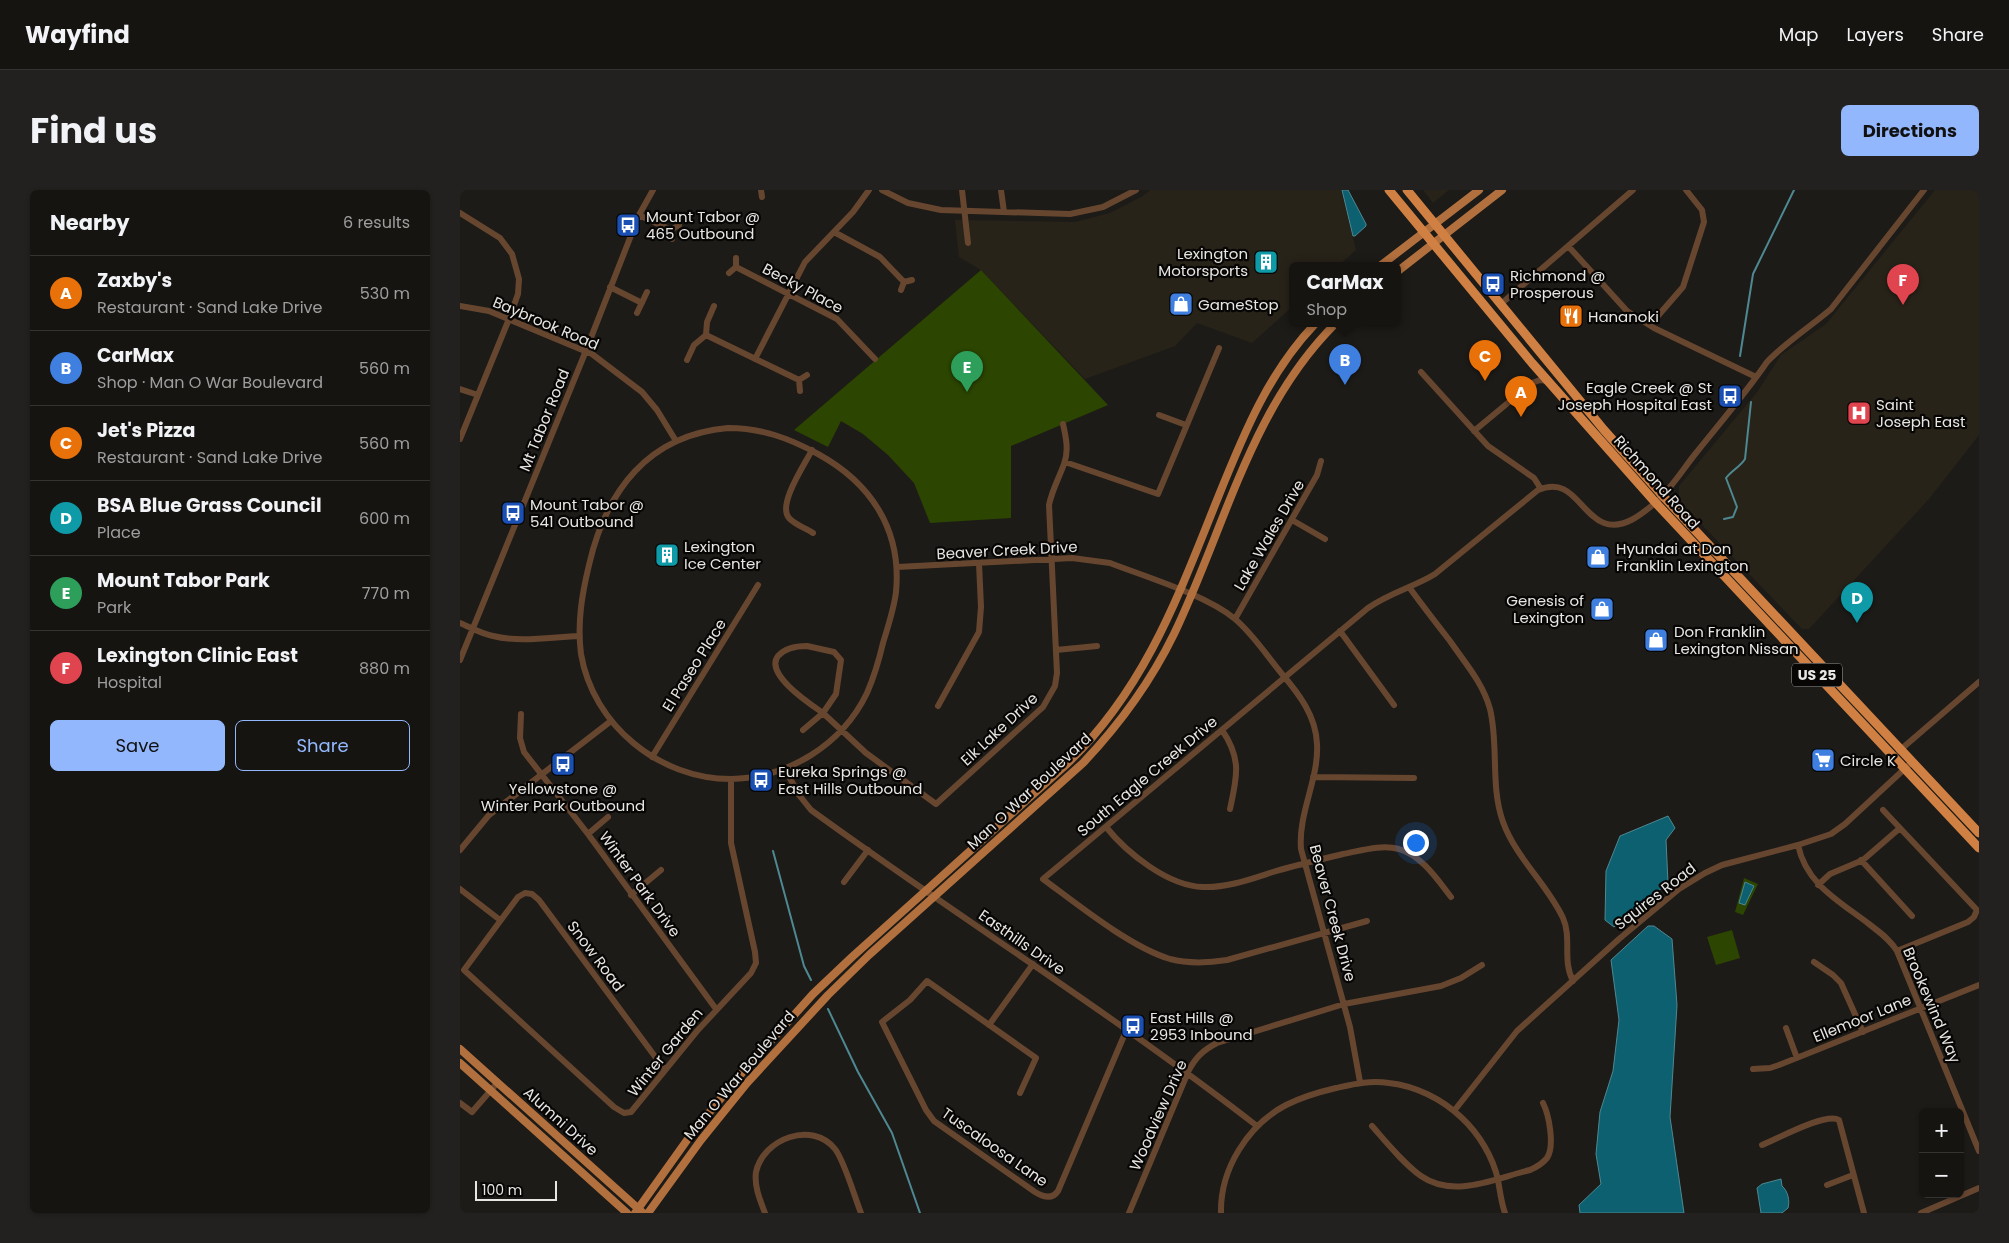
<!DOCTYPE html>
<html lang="en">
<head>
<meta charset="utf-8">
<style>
  body { margin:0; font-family:Poppins,sans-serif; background:#23211f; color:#f1f3f6 }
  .controls { position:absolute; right:15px; bottom:15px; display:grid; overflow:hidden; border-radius:8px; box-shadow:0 1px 4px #0004 }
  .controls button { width:45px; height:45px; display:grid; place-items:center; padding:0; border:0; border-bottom:1px solid #353331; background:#161411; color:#f1f3f6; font:25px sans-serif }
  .scale { position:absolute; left:15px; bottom:12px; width:82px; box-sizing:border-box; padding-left:5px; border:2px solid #e7e6e3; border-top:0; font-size:14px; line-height:18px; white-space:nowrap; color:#e7e6e3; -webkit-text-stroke:4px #070605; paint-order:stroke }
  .you { position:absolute; left:955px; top:652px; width:18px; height:18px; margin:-12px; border:4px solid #fff; border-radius:50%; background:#1a73e8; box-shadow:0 0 0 8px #1a73e833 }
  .badge { display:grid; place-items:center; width:32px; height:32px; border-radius:50%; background:#92b7fd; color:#fff; font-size:16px; font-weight:700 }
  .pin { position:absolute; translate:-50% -41px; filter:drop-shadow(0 1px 2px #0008) }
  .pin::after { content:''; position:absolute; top:26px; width:18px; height:15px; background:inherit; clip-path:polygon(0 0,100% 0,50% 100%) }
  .popup { position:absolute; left:829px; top:72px; width:112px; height:65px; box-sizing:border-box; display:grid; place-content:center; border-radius:8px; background:#161411; filter:drop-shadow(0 1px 4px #0005); font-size:16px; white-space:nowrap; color:#9e9e9f }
  .popup b { font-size:19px; color:#f1f3f6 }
  .popup::after { content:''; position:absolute; left:50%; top:100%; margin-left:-10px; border:10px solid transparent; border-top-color:#161411 }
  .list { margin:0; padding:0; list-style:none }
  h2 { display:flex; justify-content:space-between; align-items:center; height:65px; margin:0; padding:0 20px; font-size:21px }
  h2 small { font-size:16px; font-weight:400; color:#9e9e9f }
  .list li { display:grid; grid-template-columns:32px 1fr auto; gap:15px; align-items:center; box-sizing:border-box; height:75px; padding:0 20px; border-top:1px solid #353331 }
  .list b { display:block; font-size:19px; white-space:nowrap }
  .list p { margin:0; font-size:16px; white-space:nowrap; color:#9e9e9f }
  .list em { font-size:16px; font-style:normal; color:#9e9e9f }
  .actions { display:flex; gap:10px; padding:15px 20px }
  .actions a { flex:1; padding:11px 0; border:1px solid #92b7fd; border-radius:8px; text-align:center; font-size:18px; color:#92b7fd }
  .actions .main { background:#92b7fd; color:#111 }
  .map { position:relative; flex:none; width:1519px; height:1023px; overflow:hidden; border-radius:8px }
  header { display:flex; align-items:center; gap:30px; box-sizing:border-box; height:70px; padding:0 25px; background:#161411; border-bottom:1px solid #353331 }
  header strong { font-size:24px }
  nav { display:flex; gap:28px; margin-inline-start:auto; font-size:18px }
  .intro { display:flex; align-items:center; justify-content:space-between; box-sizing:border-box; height:120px; padding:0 30px }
  h1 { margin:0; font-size:35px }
  .button { padding:12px 22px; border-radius:8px; background:#92b7fd; color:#111; font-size:18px; font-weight:700 }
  main { display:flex; gap:30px; padding:0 30px }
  aside { flex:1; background:#161411; border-radius:8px; box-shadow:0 1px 4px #0004 }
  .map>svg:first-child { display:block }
  .built { fill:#282319 }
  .green { fill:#2c4500 }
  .water { fill:#0d606f; stroke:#4e8892 }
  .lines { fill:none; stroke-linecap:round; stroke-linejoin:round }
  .stream { stroke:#4e8892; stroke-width:2 }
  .minor { stroke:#674630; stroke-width:6 }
  .major { stroke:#b2703e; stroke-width:8 }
  .highway { stroke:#d08043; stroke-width:9 }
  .labels { text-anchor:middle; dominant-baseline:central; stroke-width:4.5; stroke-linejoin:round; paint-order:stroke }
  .shield { fill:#070605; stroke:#a4a3a0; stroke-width:1 }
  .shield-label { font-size:14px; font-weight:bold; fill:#e7e6e3 }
  .poi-label { font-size:15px; fill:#e7e6e3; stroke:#070605; text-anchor:start }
  .street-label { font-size:15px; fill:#e7e6e3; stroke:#070605 }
</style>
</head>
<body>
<header>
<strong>Wayfind</strong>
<nav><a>Map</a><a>Layers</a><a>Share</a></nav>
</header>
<div class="intro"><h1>Find us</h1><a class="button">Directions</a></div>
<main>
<aside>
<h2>Nearby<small>6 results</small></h2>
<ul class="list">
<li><span class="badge" style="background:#e8710a">A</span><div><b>Zaxby's</b><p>Restaurant · Sand Lake Drive</p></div><em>530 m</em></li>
<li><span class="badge" style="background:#3f7fe0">B</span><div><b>CarMax</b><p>Shop · Man O War Boulevard</p></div><em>560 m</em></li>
<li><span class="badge" style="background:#e8710a">C</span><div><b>Jet's Pizza</b><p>Restaurant · Sand Lake Drive</p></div><em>560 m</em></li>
<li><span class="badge" style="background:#0f9aa8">D</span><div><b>BSA Blue Grass Council</b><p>Place</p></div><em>600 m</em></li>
<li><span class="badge" style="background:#2e9e5b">E</span><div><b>Mount Tabor Park</b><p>Park</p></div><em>770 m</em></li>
<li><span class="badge" style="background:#e0444e">F</span><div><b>Lexington Clinic East</b><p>Hospital</p></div><em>880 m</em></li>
</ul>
<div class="actions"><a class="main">Save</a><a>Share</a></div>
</aside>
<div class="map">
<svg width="1519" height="1023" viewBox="0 0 1519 1023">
  <rect width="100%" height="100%" fill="#1d1b17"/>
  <path class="built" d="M690 0H881L896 60 878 76H832V117L792 153 737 133 715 156 625 189 521 80 499 67 495 30 615 32 650 23 683 6Z
    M963 0H989L973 13Z
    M1475 0H1519V245L1469 309 1349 439H1342L1221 313 1219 305V296L1298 201 1321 165 1366 134Z"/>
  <path class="green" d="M521 80 648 215 551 256V328L470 333 454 293 428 265 403 244 381 231 368 257 334 240Z
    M1284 688 1298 694 1283 725 1275 722Z
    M1272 740 1280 768 1256 775 1247 747Z"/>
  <path class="water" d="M882 0H888L906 34V36L895 46H893Z
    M1208 626 1215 638 1206 650 1208 693 1154 737 1145 730 1146 681 1160 646Z
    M1285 692 1294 696 1285 715 1279 713Z
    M1188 736H1194L1212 749 1217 815 1210 927 1224 1023H1120L1119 1015 1141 994 1136 964 1140 922 1153 881 1159 830 1151 770Z
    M1321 989 1322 996C1328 1001 1330 1011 1328 1018L1322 1023H1301L1297 998 1302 994Z"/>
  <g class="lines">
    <path class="stream" d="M1280 166 1293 84 1334 0
      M1264 329 1273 327 1277 317 1266 288C1272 280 1280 277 1285 269L1291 212
      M313 661 344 776 351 790
      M368 819 398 882 432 943 460 1023"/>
    <path class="minor" d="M301 0 302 7
      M422 0 448 13 481 20 610 24 643 17 676 0
      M502 0 508 53
      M541 0 544 22
      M0 23 40 48 52 64 59 89 58 104 49 129 0 249
      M179 25 211 40
      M374 42 420 67 444 92
      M212 49 211 40 219 35
      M1109 57 1167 121 1194 138 1296 187
      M276 77 377 129 415 169
      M269 83 276 77V68
      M150 97 182 113
      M441 100 444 92 452 90
      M1042 113 1173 0
      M0 116 29 121 132 164 182 202 197 220 216 251
      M177 123 187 102
      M1190 135 1223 97 1244 32 1242 20 1226 0
      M246 145 339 190
      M295 169 345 72 393 22 409 0
      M227 170 234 155 246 145 247 132 254 116
      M961 182 1028 256 1074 288 1081 299
      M0 199 18 205
      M340 201 339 190 347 185
      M699 225 726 235
      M268 238C301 238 329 248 358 264 411 293 442 340 436 402 434 419 428 436 423 453 419 470 414 487 407 503 382 555 328 588 271 589 199 589 133 535 121 464 117 433 122 404 129 375 146 301 188 245 268 238Z
      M1014 241 1072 193 1080 190 1087 191
      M352 260C345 274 317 315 329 328 335 335 346 338 353 343
      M605 272 698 304 759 158
      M832 330 865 349
      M437 377 612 368 650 373C686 387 746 405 775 429 793 444 807 466 822 484 839 504 856 526 857 554 859 589 838 623 841 659L890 837 900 892
      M949 397C962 415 976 433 990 451 1005 473 1023 493 1030 519 1039 556 1030 596 1043 632 1056 668 1087 694 1103 728 1112 748 1102 771 1113 791
      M775 429 857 285 861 271
      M0 433C11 438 22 444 33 446 60 453 92 447 119 446
      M880 441 934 515
      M347 456 374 462 381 470 376 504 363 523C350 514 304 484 318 466 325 458 337 456 347 456Z
      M596 460 637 456
      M0 470 123 168 179 25 193 0
      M478 516 519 442 521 417 519 373
      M61 524 60 548 64 562 128 644 256 819
      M343 540 363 523 406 563 476 614 583 517 595 496 597 483 589 315C592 300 599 288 604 274 609 261 606 247 603 234
      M762 540C782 569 777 587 770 619
      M1439 561 1519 492
      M192 567 298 395
      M325 579 339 605 351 620C498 727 653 824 797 936
      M853 587 954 588
      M1423 620 1517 720 1514 727 1508 732 1437 761
      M646 637C667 663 708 696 743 697 767 698 791 689 813 682 836 675 859 670 883 664 900 661 921 654 939 659 962 666 977 689 991 707
      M128 644 148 627
      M1338 655C1346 694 1379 711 1409 734 1419 742 1430 749 1437 761L1519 961
      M0 660 29 625 151 531
      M1401 670 1452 726
      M384 692 408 660
      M1358 695 1370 684 1403 670 1440 638
      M0 699 40 730
      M171 705 201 680
      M907 731 767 770C748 773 729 774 710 769 670 757 617 714 583 689L908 418C929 403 954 397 975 384L1078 300C1112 285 1120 324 1144 333 1163 340 1182 324 1195 313 1211 299 1223 279 1236 263 1260 233 1285 204 1307 172 1326 152 1350 137 1371 119L1464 0
      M1354 772 1373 785 1381 793 1403 842
      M529 835 573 774
      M1326 838 1337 868
      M1293 879 1310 878 1319 875 1519 795
      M205 880 79 710 72 704 65 703 58 707 4 780 154 917 164 923 171 922 237 841 291 783 296 773 295 762 271 653V589
      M560 903 576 868 467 791 450 810 422 832 466 920 474 931 575 1002C583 1007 592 1010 598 1001L666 841
      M0 913 12 922 38 892
      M994 921 1057 841 1159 749 1219 699 1245 683 1262 675 1338 655 1371 644 1385 634 1452 572
      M912 936C927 953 943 973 961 986 994 1009 1036 988 1070 980 1077 977 1082 974 1087 968 1095 956 1089 925 1083 913
      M1302 955C1317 949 1366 922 1379 930L1404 1023
      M1367 995 1393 985
      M305 1023C300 1010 294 996 296 982 303 949 352 930 375 959 384 970 395 1008 401 1023
      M669 1023 728 882C735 868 743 860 757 853L884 814 981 796 1001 788 1022 775
      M761 1023C760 979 788 935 826 915 842 907 859 902 876 898 894 894 910 890 929 893 956 896 982 909 1002 928 1019 944 1033 967 1038 990 1040 1001 1041 1012 1045 1023
      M1461 1023 1519 998"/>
    <path class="major" d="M920 76 1019 0
      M938 81 1042 0
      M0 859 182 1022
      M0 873 167 1023
      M175 1023 230 946 281 884 353 804 392 767 608 573C687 496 719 404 759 305 784 243 809 182 855 134
      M188 1023 241 950 287 893 368 805 409 765 623 573C659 535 691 491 714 444 765 338 790 219 875 134"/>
    <path class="highway" d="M929 0 1072 173 1195 312 1519 658
      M947 0 1144 240 1202 305 1519 643"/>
  </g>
  <defs>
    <g id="bus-square" transform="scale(1.25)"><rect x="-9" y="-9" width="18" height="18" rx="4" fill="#1a4fb4" stroke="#070605"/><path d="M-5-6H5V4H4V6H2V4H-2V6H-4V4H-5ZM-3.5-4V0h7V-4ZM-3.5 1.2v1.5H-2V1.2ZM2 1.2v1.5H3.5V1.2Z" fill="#fff"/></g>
    <g id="building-square" transform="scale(1.25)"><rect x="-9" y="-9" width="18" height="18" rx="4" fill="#0f9aa8" stroke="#070605"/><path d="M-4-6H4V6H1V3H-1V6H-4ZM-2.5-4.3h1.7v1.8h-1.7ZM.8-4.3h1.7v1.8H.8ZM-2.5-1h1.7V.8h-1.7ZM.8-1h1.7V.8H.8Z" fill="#fff"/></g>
    <g id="shop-square" transform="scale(1.25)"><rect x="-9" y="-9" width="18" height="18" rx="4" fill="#3f7fe0" stroke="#070605"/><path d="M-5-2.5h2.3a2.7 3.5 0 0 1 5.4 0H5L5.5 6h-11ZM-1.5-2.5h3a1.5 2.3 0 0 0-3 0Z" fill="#fff"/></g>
    <g id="restaurant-square" transform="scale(1.25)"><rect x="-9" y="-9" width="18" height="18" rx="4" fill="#e8710a" stroke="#070605"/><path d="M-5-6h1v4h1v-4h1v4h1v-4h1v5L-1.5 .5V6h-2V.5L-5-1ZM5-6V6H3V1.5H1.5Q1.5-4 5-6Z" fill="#fff"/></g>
    <g id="hospital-square" transform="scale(1.25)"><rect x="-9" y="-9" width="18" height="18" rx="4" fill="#e0444e" stroke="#070605"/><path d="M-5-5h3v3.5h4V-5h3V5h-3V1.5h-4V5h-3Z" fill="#fff"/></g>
    <g id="supermarket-square" transform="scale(1.25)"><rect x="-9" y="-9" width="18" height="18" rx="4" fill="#3f7fe0" stroke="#070605"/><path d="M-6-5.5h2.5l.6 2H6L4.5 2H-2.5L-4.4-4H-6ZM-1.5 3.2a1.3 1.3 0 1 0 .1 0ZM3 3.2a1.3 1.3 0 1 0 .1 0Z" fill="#fff"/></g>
  </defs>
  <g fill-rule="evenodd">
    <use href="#bus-square" x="168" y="35"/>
    <use href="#building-square" x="806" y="72"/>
    <use href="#bus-square" x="1033" y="94"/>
    <use href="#shop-square" x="721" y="114"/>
    <use href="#restaurant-square" x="1111" y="126"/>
    <use href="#bus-square" x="1270" y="206"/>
    <use href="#hospital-square" x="1399" y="223"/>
    <use href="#bus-square" x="53" y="323"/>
    <use href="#building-square" x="207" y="365"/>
    <use href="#shop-square" x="1138" y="367"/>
    <use href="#shop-square" x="1142" y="419"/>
    <use href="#shop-square" x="1196" y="450"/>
    <use href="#supermarket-square" x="1363" y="570"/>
    <use href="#bus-square" x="103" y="574"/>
    <use href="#bus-square" x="301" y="590"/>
    <use href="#bus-square" x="673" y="836"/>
  </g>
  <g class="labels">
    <rect class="shield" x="1332" y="473.5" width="50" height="23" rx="4"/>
    <g class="shield-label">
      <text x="1357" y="485">US 25</text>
    </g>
    <g class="poi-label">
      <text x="186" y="26">Mount Tabor @<tspan x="186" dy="17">465 Outbound</tspan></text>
      <text x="788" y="63" text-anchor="end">Lexington<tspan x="788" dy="17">Motorsports</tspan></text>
      <text x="1050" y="85">Richmond @<tspan x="1050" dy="17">Prosperous</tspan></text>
      <text x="738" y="114">GameStop</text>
      <text x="1128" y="126">Hananoki</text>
      <text x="1252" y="197" text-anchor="end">Eagle Creek @ St<tspan x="1252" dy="17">Joseph Hospital East</tspan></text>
      <text x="1416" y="214">Saint<tspan x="1416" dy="17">Joseph East</tspan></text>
      <text x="70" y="314">Mount Tabor @<tspan x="70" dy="17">541 Outbound</tspan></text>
      <text x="224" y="356">Lexington<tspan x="224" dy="17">Ice Center</tspan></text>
      <text x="1156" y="358">Hyundai at Don<tspan x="1156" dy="17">Franklin Lexington</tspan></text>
      <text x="1124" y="410" text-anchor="end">Genesis of<tspan x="1124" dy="17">Lexington</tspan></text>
      <text x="1214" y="441">Don Franklin<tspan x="1214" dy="17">Lexington Nissan</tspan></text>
      <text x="1380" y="570">Circle K</text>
      <text x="318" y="581">Eureka Springs @<tspan x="318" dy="17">East Hills Outbound</tspan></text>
      <text x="103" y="598" text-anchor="middle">Yellowstone @<tspan x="103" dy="17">Winter Park Outbound</tspan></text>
      <text x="690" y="827">East Hills @<tspan x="690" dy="17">2953 Inbound</tspan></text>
    </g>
    <g class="street-label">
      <text transform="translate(343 98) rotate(28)">Becky Place</text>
      <text transform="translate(86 133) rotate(23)">Baybrook Road</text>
      <text transform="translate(84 230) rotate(-68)">Mt Tabor Road</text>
      <text transform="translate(1197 292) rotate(48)">Richmond Road</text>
      <text transform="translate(809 345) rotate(-60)">Lake Wales Drive</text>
      <text transform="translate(547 360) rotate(-3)">Beaver Creek Drive</text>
      <text transform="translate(234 475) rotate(-58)">El Paseo Place</text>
      <text transform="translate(539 539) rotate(-43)">Elk Lake Drive</text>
      <text transform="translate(687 586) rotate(-40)">South Eagle Creek Drive</text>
      <text transform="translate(569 601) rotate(-43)">Man O War Boulevard</text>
      <text transform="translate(180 694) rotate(54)">Winter Park Drive</text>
      <text transform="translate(1195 706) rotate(-38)">Squires Road</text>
      <text transform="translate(873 723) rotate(75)">Beaver Creek Drive</text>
      <text transform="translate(562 752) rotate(35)">Easthills Drive</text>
      <text transform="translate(136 766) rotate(53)">Snow Road</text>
      <text transform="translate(1472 815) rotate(67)">Brookewind Way</text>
      <text transform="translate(1402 828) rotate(-22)">Ellemoor Lane</text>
      <text transform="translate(205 862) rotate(-51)">Winter Garden</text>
      <text transform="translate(279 885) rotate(-50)">Man O War Boulevard</text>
      <text transform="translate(698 925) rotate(-66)">Woodview Drive</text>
      <text transform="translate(101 931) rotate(42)">Alumni Drive</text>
      <text transform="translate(535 957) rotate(35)">Tuscaloosa Lane</text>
    </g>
  </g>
</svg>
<div class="controls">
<button>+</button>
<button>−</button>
</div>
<div class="scale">100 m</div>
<div class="you"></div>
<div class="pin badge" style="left:1061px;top:227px;background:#e8710a">A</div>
<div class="pin badge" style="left:885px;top:195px;background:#3f7fe0">B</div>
<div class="popup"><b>CarMax</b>Shop</div>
<div class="pin badge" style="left:1025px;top:191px;background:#e8710a">C</div>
<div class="pin badge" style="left:1397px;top:433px;background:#0f9aa8">D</div>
<div class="pin badge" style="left:507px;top:202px;background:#2e9e5b">E</div>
<div class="pin badge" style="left:1443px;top:115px;background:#e0444e">F</div>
</div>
</main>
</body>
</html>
